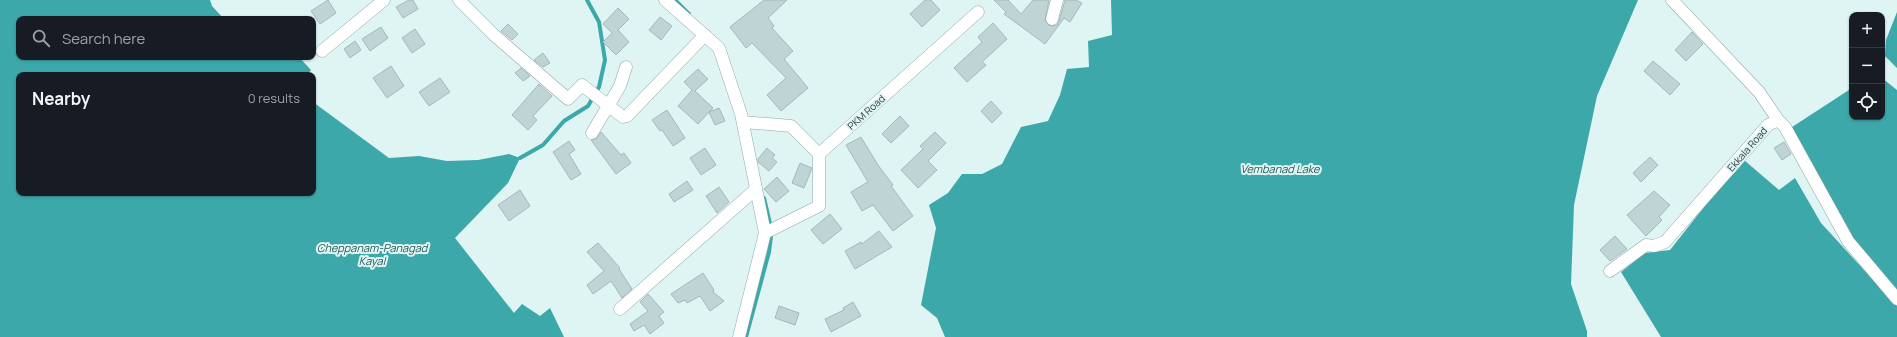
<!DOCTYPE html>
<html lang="en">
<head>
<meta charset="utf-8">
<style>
  body { margin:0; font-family:Manrope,sans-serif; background:#242831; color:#f1f3f6 }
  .controls { position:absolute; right:12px; top:12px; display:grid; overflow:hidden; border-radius:8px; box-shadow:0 1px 3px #0004 }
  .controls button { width:36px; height:36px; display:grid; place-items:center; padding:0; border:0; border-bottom:1px solid #363941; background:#171b24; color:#f1f3f6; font:20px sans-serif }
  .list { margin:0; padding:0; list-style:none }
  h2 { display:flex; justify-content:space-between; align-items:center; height:52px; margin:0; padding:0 16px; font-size:17px }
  h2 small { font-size:13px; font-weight:400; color:#9ea1a6 }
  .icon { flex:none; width:22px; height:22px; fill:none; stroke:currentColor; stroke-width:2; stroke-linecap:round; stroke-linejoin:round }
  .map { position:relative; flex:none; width:1897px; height:337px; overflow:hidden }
  .search { position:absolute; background:#171b24; box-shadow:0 1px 3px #0004; left:16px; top:16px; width:300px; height:44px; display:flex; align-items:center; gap:10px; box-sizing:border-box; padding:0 14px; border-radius:8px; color:#9ea1a6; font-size:15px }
  .panel { position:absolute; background:#171b24; box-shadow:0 1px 3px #0004; left:16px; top:72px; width:300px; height:124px; border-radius:8px }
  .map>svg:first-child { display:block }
  .water { fill:#3da8aa }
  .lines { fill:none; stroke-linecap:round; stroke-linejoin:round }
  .stream { stroke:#3da8aa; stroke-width:4 }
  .building { fill:#bfd5d5; stroke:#a4baba }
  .street-casing { stroke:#90a5a5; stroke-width:13 }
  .street { stroke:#fff; stroke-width:12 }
  .labels { text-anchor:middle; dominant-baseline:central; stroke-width:4; stroke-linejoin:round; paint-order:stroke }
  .street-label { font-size:10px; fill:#343d3d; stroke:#def5f4 }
  .water-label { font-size:11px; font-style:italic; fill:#2b595a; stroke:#def5f4 }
</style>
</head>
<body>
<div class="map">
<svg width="1897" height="337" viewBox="0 0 1897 337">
  <rect width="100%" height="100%" fill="#def5f4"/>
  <path class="water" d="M0 0H210L212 6 224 19H19V57H299L311 70 307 75H19V193H313V102L389 158 419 156 447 161 478 160 509 154 520 158 508 183 455 238 514 313 522 304 540 316 550 308 564 337H0Z
    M1111 0H1638L1597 96 1574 205 1571 284 1587 331V337H945L937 318 921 305 936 228 929 205 948 193 962 174H982L1002 164 1021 127 1048 121 1060 95 1067 69 1089 67 1088 41 1112 35Z
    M1897 12V68L1885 56 1886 40Z
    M1882 78 1897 90V294L1855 245 1789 129 1852 88V117H1882Z
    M1744 160 1779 190 1795 178 1821 223 1897 306V337H1661L1621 272 1645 253 1670 250 1708 202Z"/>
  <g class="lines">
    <path class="stream" d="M675 0 689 14
      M520 158 543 145 564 121 588 106 599 87 605 60 599 22 587 0
      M764 198 771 228
      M746 337 769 252 771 236"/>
  </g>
  <path class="building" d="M328 0 336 13 320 24 311 11Z
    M409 0H413L418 9 403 18 396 7Z
    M764 0H787L768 18 774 26 772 28 793 51 784 59 808 88 781 111 767 95 786 78 752 43 746 48 730 27Z
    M925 0H931L940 10 922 27 910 14Z
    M994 0H1008L1021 14 1033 0H1049L1045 21 1050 26 1057 25 1059 21 1065 0H1076L1082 3 1070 22 1064 18 1045 44 1004 14 1006 12Z
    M618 8 629 19 618 30 629 42 616 55 603 42 612 33 603 24Z
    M660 17 672 26 661 40 649 30Z
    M993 23 1007 39 982 62 986 65 967 82 954 68 982 42 978 37Z
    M508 24 518 34 512 40 501 31Z
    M381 27 388 38 370 51 362 39Z
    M415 29 425 44 412 53 402 38Z
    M1692 32 1703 44 1686 61 1675 50Z
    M355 41 361 50 350 58 344 49Z
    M543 53 550 63 543 67 534 60Z
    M1653 61 1680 84 1670 95 1644 71Z
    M391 66 404 86 387 98 373 78Z
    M521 68 530 76 523 81 515 73Z
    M698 69 708 79 695 91 713 108 698 124 678 106 692 90 684 82Z
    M440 78 450 92 429 106 419 92Z
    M539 84 552 96 533 116 537 120 528 130 512 115Z
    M991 101 1002 113 992 123 981 111Z
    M719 108 725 121 715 125 709 112Z
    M667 110 685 138 673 146 662 130 660 131 652 120Z
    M900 116 909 126 891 143 882 134Z
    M601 132 621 155 624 153 631 163 616 174 591 140 596 139Z
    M935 132 946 143 928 161 937 170 918 188 901 170 923 149 920 146Z
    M861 137 878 165 893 185 891 186 913 216 893 231 873 205 862 211 851 192 868 182 846 145Z
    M569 141 575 150 569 154 581 174 571 180 553 152Z
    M1784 142 1791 154 1782 160 1774 148Z
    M705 148 716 165 701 175 690 158Z
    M767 148 775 155 772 158 777 162 769 171 758 162V159Z
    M1650 157 1658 165 1641 182 1633 173Z
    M800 163 812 168 804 188 792 183Z
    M777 177 789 191 776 202 764 189Z
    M687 181 693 190 674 202 669 194Z
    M719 187 729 202 717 213 706 196Z
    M520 190 530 206 509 221 498 205Z
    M1654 191 1670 205 1659 217 1662 220 1646 236 1627 215Z
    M830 214 842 229 823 244 811 230Z
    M879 231 892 247 855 269 845 251 861 242 862 244Z
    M1615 236 1627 249 1610 261 1600 250Z
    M598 243 620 268 619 269 632 289 622 298 611 281 593 294 587 285 604 271 587 252Z
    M703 273 714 290 713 292 724 301 710 311 700 296 687 303 685 300 678 303 671 294Z
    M648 294 664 312 659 316 664 323 650 334 644 325 634 331 630 324 648 311 640 302Z
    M853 302 861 316 831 332 825 319 844 310 843 308Z
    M779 306 799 313 795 325 775 318Z"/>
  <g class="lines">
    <g class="street-casing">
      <path id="street" d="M459 0 494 35 568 99 582 85 623 117 627 116 705 35
        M665 0 719 48 741 114 765 233 739 337
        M1672 0 1759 92 1778 120
        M1052 19 1057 0
        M322 51 384 0
        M743 122 791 126 819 154 978 12
        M592 133 620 86 626 67
        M765 233 819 206V154
        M1610 271 1646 245 1654 246 1665 242 1768 125 1778 120 1785 127 1848 241 1897 299
        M620 309 756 189"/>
    </g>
    <use href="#street" class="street"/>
  </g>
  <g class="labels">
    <g class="street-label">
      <text transform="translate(866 112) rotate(-42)">PKM Road</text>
      <text transform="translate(1747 149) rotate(-49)">Ekkala Road</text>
    </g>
    <g class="water-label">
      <text x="1280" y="168">Vembanad Lake</text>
      <text x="372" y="247">Cheppanam-Panagad<tspan x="372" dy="13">Kayal</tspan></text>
    </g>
  </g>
</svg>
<div class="controls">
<button>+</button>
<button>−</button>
<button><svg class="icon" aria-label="locate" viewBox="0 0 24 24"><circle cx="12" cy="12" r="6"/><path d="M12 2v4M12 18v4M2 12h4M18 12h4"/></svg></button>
</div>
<div class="search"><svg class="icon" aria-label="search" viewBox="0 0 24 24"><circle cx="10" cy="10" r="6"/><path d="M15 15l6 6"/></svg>Search here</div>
<section class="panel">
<h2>Nearby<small>0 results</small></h2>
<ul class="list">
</ul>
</section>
</div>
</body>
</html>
